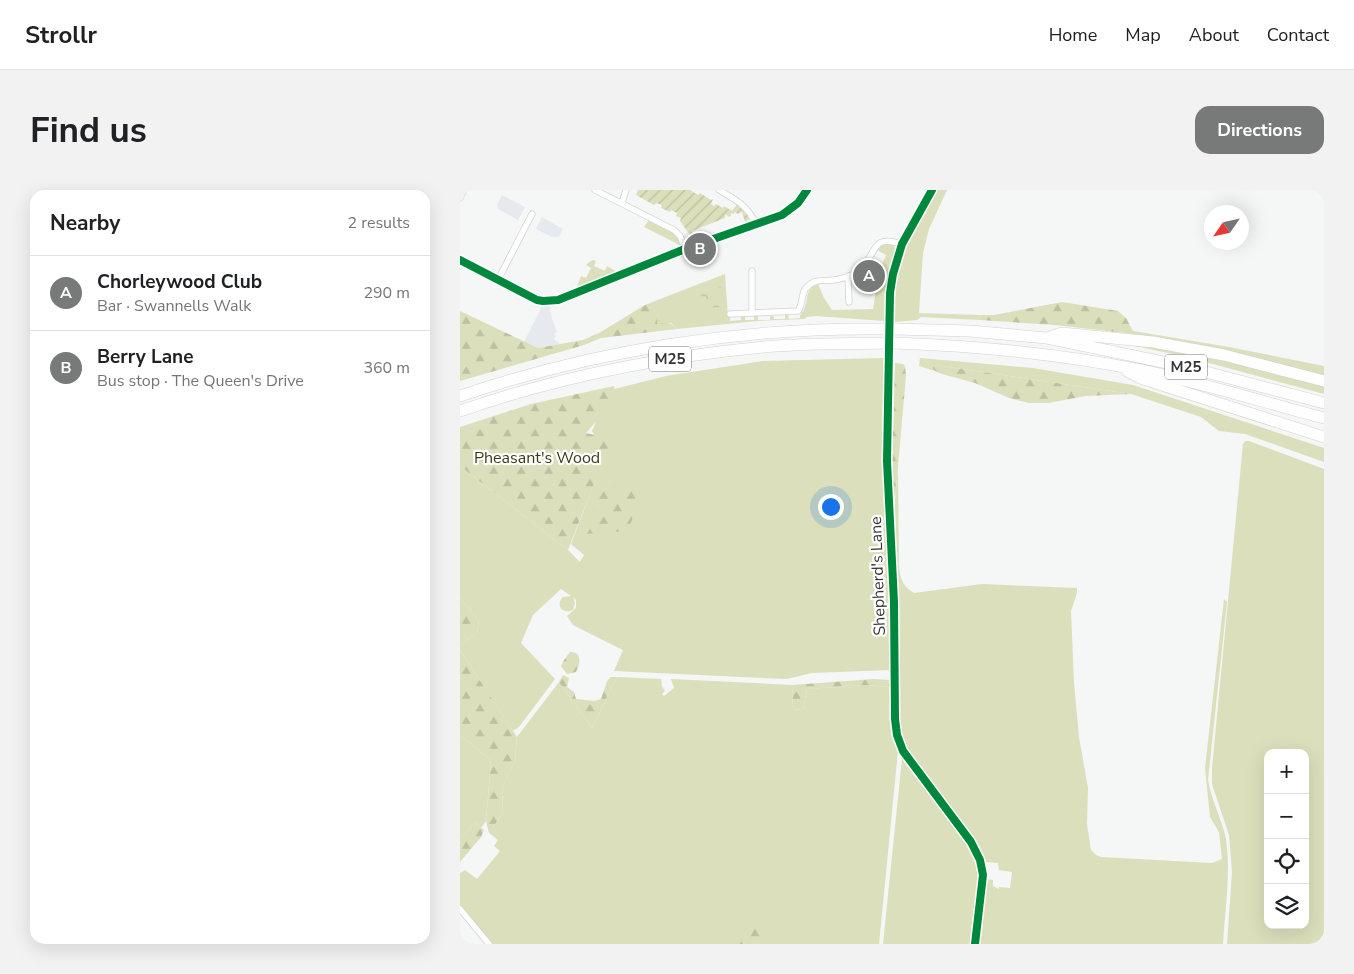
<!DOCTYPE html>
<html lang="en">
<head>
<meta charset="utf-8">
<style>
  body { margin:0; font-family:"Nunito Sans",sans-serif; background:#f2f2f2; color:#202124 }
  .controls { position:absolute; right:15px; bottom:15px; display:grid; overflow:hidden; border-radius:10px; box-shadow:0 5px 20px #0002 }
  .controls button { width:45px; height:45px; display:grid; place-items:center; padding:0; border:0; border-bottom:1px solid #e0e0e0; background:#fff; color:#202124; font:25px sans-serif }
  .compass { position:absolute; left:744px; top:15px; width:45px; height:45px; border-radius:50%; background:#fff; box-shadow:0 5px 20px #0002; rotate:236deg }
  .you { position:absolute; left:370px; top:316px; width:18px; height:18px; margin:-12px; border:4px solid #fff; border-radius:50%; background:#1a73e8; box-shadow:0 0 0 8px #1a73e833 }
  .badge { display:grid; place-items:center; width:32px; height:32px; border-radius:50%; background:#787979; color:#fff; font-size:16px; font-weight:700 }
  .pin { position:absolute; translate:-50% -50%; border:2px solid #fff; box-shadow:0 1px 5px #0006 }
  .list { margin:0; padding:0; list-style:none }
  h2 { display:flex; justify-content:space-between; align-items:center; height:65px; margin:0; padding:0 20px; font-size:21px }
  h2 small { font-size:16px; font-weight:400; color:#757577 }
  .list li { display:grid; grid-template-columns:32px 1fr auto; gap:15px; align-items:center; box-sizing:border-box; height:75px; padding:0 20px; border-top:1px solid #e0e0e0 }
  .list b { display:block; font-size:19px; white-space:nowrap }
  .list p { margin:0; font-size:16px; white-space:nowrap; color:#757577 }
  .list em { font-size:16px; font-style:normal; color:#757577 }
  .icon { flex:none; width:28px; height:28px; fill:none; stroke:currentColor; stroke-width:2; stroke-linecap:round; stroke-linejoin:round }
  .map { position:relative; flex:none; width:864px; height:754px; overflow:hidden; border-radius:15px }
  header { display:flex; align-items:center; gap:30px; box-sizing:border-box; height:70px; padding:0 25px; background:#fff; border-bottom:1px solid #e0e0e0 }
  header strong { font-size:24px }
  nav { display:flex; gap:28px; margin-inline-start:auto; font-size:18px }
  .intro { display:flex; align-items:center; justify-content:space-between; box-sizing:border-box; height:120px; padding:0 30px }
  h1 { margin:0; font-size:35px }
  .button { padding:12px 22px; border-radius:15px; background:#787979; color:#fff; font-size:18px; font-weight:700 }
  main { display:flex; gap:30px; padding:0 30px }
  aside { flex:1; background:#fff; border-radius:15px; box-shadow:0 5px 20px #0002 }
  .map>svg:first-child { display:block }
  .built { fill:#e6e9ed }
  .grass { fill:#dcdfbb; fill-rule:evenodd }
  .forest { fill:url(#forest-firs) }
  .park { fill:url(#park-crowns) }
  .garden { fill:url(#garden-furrows) }
  .lines { fill:none; stroke-linecap:round; stroke-linejoin:round }
  .minor-casing { stroke:#d1d2d2; stroke-width:7 }
  .motorway-casing { stroke:#d1d2d2; stroke-width:12 }
  .minor { stroke:#fefefe; stroke-width:5.5 }
  .motorway { stroke:#fefefe; stroke-width:11 }
  .motorway-bridge-casing { stroke:#d1d2d2; stroke-width:12; stroke-linecap:butt }
  .motorway-bridge { stroke:#fefefe; stroke-width:11 }
  .cycleway-casing { stroke:#fff; stroke-width:11 }
  .cycleway { stroke:#00873e; stroke-width:8 }
  .labels { text-anchor:middle; dominant-baseline:central; stroke-width:4.5; stroke-linejoin:round; paint-order:stroke }
  .shield { fill:#fff; stroke:#727272; stroke-width:1 }
  .shield-label { font-size:15px; font-weight:bold; fill:#353536 }
  .park-label { font-size:16px; fill:#393a19; stroke:#fff }
  .street-label { font-size:16px; fill:#353536; stroke:#fff }
</style>
</head>
<body>
<header>
<strong>Strollr</strong>
<nav><a>Home</a><a>Map</a><a>About</a><a>Contact</a></nav>
</header>
<div class="intro"><h1>Find us</h1><a class="button">Directions</a></div>
<main>
<aside>
<h2>Nearby<small>2 results</small></h2>
<ul class="list">
<li><span class="badge">A</span><div><b>Chorleywood Club</b><p>Bar · Swannells Walk</p></div><em>290 m</em></li>
<li><span class="badge">B</span><div><b>Berry Lane</b><p>Bus stop · The Queen's Drive</p></div><em>360 m</em></li>
</ul>
</aside>
<div class="map">
<svg width="864" height="754" viewBox="0 0 864 754">
  <defs>
    <pattern id="forest-firs" width="22" height="20" patternUnits="userSpaceOnUse" patternTransform="scale(1.25)"><rect width="22" height="20" fill="#dcdfbb"/><path d="M5 1l3.5 6h-7zM16 11l3.5 6h-7z" fill="#bdc0a1"/></pattern>
    <pattern id="park-crowns" width="20" height="18" patternUnits="userSpaceOnUse" patternTransform="scale(1.25)"><rect width="20" height="18" fill="#dcdfbb"/><path d="M2 6a3 3 0 1 1 6 0M12 15a3 3 0 1 1 6 0" fill="none" stroke="#bdc0a1"/></pattern>
    <pattern id="garden-furrows" width="10" height="10" patternUnits="userSpaceOnUse" patternTransform="scale(1.25)"><rect width="10" height="10" fill="#dcdfbb"/><path d="M-1 1l2-2M0 10L10 0M9 11l2-2" fill="none" stroke="#bdc0a1"/></pattern>
  </defs>
  <rect width="100%" height="100%" fill="#f5f6f6"/>
  <path class="built" d="M42 5 65 17 58 30 38 19 37 15Z
    M82 27 103 39 99 47H92L76 39Z
    M82 116H90L91 126 97 142 94 144 96 146 94 149 100 154 78 158 64 152Z"/>
  <path class="grass" d="M476 0H487L469 39 463 63 459 123 519 125 520 130 461 127 457 130 434 132C433 102 439 72 452 45 460 29 470 16 476 0Z
    M189 30C201 36 217 40 220 55L184 37Z
    M428 53 432 54 436 59 425 105V131L356 126 347 127 344 129 297 131 217 139 211 133 199 135 196 129 198 128 200 109 265 84 268 127H270V131L281 130V127L285 126V130H294V126H298V130H310V126H313L314 129H325V125H328L329 129 340 128C340 122 343 123 345 117 349 106 345 99 358 94L364 108 372 120 413 119 417 94H420L424 78 421 77 426 65 417 60 421 55Z
    M132 70 136 71 134 76 145 81 147 76 157 82 117 97 121 86 126 88 131 78 126 75Z
    M673 141 769 157 864 176V187L768 161 673 144Z
    M666 152 756 167 864 195V204L727 167 666 154Z
    M424 168V261L431 412 430 480 352 483 326 489 154 481 163 460 113 435 107 426 116 418V410L113 407 115 413 113 420C102 425 95 415 103 407L111 406 101 399 73 425 61 453 95 489 59 537 53 541 0 460V455L17 443 19 431 0 407V276L108 360 120 372 124 365 111 354 148 257 139 253 132 241 150 200 206 186 303 171Z
    M460 168 573 178 673 195 864 258V272L785 244 759 241 741 227 671 204 482 176 464 169 475 181 459 176Z
    M785 251H789L864 279V754H767L772 682 769 645 752 594V578L783 254ZM808 563H845V735H808Z
    M438 278 439 376C440 388 443 397 454 403L522 394 617 398V403L611 421 614 493 619 547 628 598 627 634 631 660 636 665 641 667 752 673 762 669 759 642 750 627 745 578 764 409 767 412 748 590C751 610 762 629 766 649 771 684 765 719 763 754H519L525 689 533 690V696L539 699V697L550 698 552 682 539 680 538 673 526 672 444 557 439 543 435 310Z
    M157 487 201 489 202 496 205 501 202 504 204 506 214 498 211 489 332 495 333 519 343 520 347 499 404 495 431 497 435 548 438 561 419 754H31L0 717V683L5 680 17 689 40 661 34 656 38 650 29 643 43 623 42 598 55 571 57 547 99 492 132 538Z
    M0 545 31 570 26 631 21 638 15 633 0 648Z
    M442 569 513 663 520 681 515 754H423Z"/>
  <path class="forest" d="M200 109 203 118 199 122 197 132 199 135C206 130 211 133 217 139L141 148 124 155 0 191V121L78 158 123 150 139 143 185 115Z
    M602 112 658 121 666 128 673 141V144L595 135 520 130 519 125H534Z
    M463 168 482 176 671 204 626 206 588 213H569L549 208 515 193 482 184 475 181Z
    M435 173 443 174 445 176 446 186 435 310 432 285Z
    M154 196 156 209 126 243 143 247 149 256 108 360 0 276V237L71 214Z
    M146 289 164 305 177 295 182 302 168 341 125 344Z
    M0 407 19 431 17 443 0 455Z
    M0 460 57 547 55 571 42 598 43 623 29 643 26 631 31 570 0 545Z
    M110 462C123 462 120 474 116 482L107 484 101 476 104 470Z
    M103 485 109 488 107 497 114 502 116 509 134 511 141 509 147 491 151 487H157L132 538 99 492Z
    M414 489 431 490V497L404 495 347 499 343 520 333 519 332 495Z
    M15 633 24 640 21 647 0 672V648Z
    M298 725 303 731V754H268L269 748 283 742 288 747 294 738Z"/>
  <path class="park" d="M263 96 264 117 247 118 240 103Z"/>
  <path class="garden" d="M178 0H230L238 5 240 3 251 10 253 9 251 14 254 16 256 14 263 18 264 16 272 21 277 14 288 25 289 30 285 32 282 22 277 24 276 22 274 23V25L273 23 271 24V26L268 27 267 25H265V28L232 41 233 44 230 45 220 31 221 28 216 26 217 23 211 20 210 22 201 18 202 15 196 13 194 15 176 5Z"/>
  <g class="lines">
    <g class="minor-casing">
      <path id="minor" d="M135 0 214 40 220 46 225 59
        M259 0C276 10 287 15 296 34
        M472 0 442 54 433 84 430 103 427 271 434 412 435 529 437 545 443 561 511 652 520 670 523 685 515 754
        M0 8 4 0
        M162 13 166 0
        M0 70 77 110 83 111 98 110 225 59 322 25 338 13 347 0
        M292 81V123
        M388 86 389 112
        M38 90 72 24
        M270 124 338 121C344 113 340 102 348 96 355 89 365 91 374 90 382 89 394 85 400 81 404 79 405 76 407 72 418 52 419 47 442 54
        M0 719 29 754"/>
    </g>
    <g class="motorway-casing">
      <path id="motorway" d="M436 139 510 141 587 148 727 177 864 213
        M587 148 602 143 693 152 764 165 864 191
        M436 153C518 156 600 164 681 180 743 193 803 212 864 228
        M667 181 680 188 864 247
        M0 206C136 160 282 137 425 139
        M0 221C98 187 200 167 304 157 344 153 385 154 425 153"/>
    </g>
    <use href="#minor" class="minor"/>
    <use href="#motorway" class="motorway"/>
    <g class="motorway-bridge-casing">
      <path id="motorway-bridge" d="M425 139H436
        M425 153H436"/>
    </g>
    <use href="#motorway-bridge" class="motorway-bridge"/>
    <g class="cycleway-casing">
      <path id="cycleway" d="M472 0 442 54 433 84 430 103 427 271 434 412 435 529 437 545 443 561 511 652 520 670 523 685 515 754
        M0 70 77 110 83 111 98 110 225 59 322 25 338 13 347 0"/>
    </g>
    <use href="#cycleway" class="cycleway"/>
  </g>
  <g class="labels">
    <g class="shield">
      <rect x="189" y="156.5" width="42" height="25" rx="4"/>
      <rect x="705" y="164.5" width="42" height="25" rx="4"/>
    </g>
    <g class="shield-label">
      <text x="210" y="169">M25</text>
      <text x="726" y="177">M25</text>
    </g>
    <g class="park-label">
      <text x="77" y="268">Pheasant's Wood</text>
    </g>
    <g class="street-label">
      <text transform="translate(418 386) rotate(-92)">Shepherd's Lane</text>
    </g>
  </g>
</svg>
<div class="controls">
<button>+</button>
<button>−</button>
<button><svg class="icon" aria-label="locate" viewBox="0 0 24 24"><circle cx="12" cy="12" r="6"/><path d="M12 2v4M12 18v4M2 12h4M18 12h4"/></svg></button>
<button><svg class="icon" aria-label="layers" viewBox="0 0 24 24"><path d="M12 4l9 5-9 5-9-5zM3 14l9 5 9-5"/></svg></button>
</div>
<svg class="compass" viewBox="-18 -18 36 36"><path d="M0-13l5 13h-10z" fill="#e53935"/><path d="M0 13l5-13h-10z" fill="#757577"/></svg>
<div class="you"></div>
<div class="pin badge" style="left:409px;top:86px">A</div>
<div class="pin badge" style="left:240px;top:59px">B</div>
</div>
</main>
</body>
</html>
